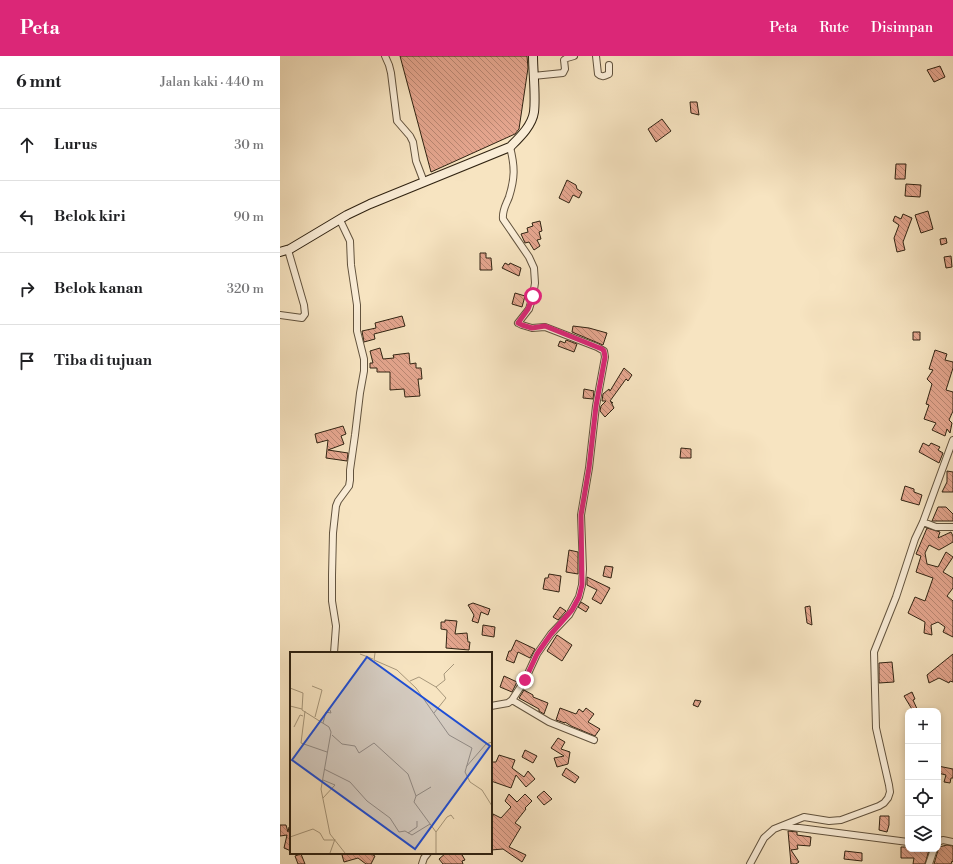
<!DOCTYPE html>
<html lang="id">
<head>
<meta charset="utf-8">
<style>
  body { margin:0; font-family:"Libre Bodoni",serif; background:#f2f2f2; color:#202124 }
  .controls { position:absolute; right:12px; bottom:12px; display:grid; overflow:hidden; border-radius:8px; box-shadow:0 2px 6px #0003 }
  .controls button { width:36px; height:36px; display:grid; place-items:center; padding:0; border:0; border-bottom:1px solid #e0e0e0; background:#fff; color:#202124; font:20px sans-serif }
  .stop { position:absolute; width:12px; height:12px; margin:-9px; border:3px solid #db2777; border-radius:50%; background:#fff }
  .stop.end { background:#db2777; border-color:#fff; box-shadow:0 1px 4px #0008 }
  .list { margin:0; padding:0; list-style:none }
  h2 { display:flex; justify-content:space-between; align-items:center; height:52px; margin:0; padding:0 16px; font-size:17px }
  h2 small { font-size:13px; font-weight:400; color:#757577 }
  .list li { display:grid; grid-template-columns:26px 1fr auto; gap:12px; align-items:center; box-sizing:border-box; height:72px; padding:0 16px; border-top:1px solid #e0e0e0 }
  .list b { display:block; font-size:15px; white-space:nowrap }
  .list em { font-size:13px; font-style:normal; color:#757577 }
  .icon { flex:none; width:22px; height:22px; fill:none; stroke:currentColor; stroke-width:2; stroke-linecap:round; stroke-linejoin:round }
  .map { position:relative; flex:none; width:673px; height:808px; overflow:hidden }
  header { display:flex; align-items:center; gap:24px; box-sizing:border-box; height:56px; padding:0 20px; background:#db2777; color:#fff }
  header strong { font-size:19px }
  nav { display:flex; gap:22px; margin-inline-start:auto; font-size:14px }
  main { display:flex }
  aside { flex:1; background:#fff }
  .map>svg:first-child { display:block }
  .building { fill:url(#building-back-hatch); stroke:#302312 }
  .lines { fill:none; stroke-linecap:round; stroke-linejoin:round }
  .street-casing { stroke:#62533e; stroke-width:8 }
  .secondary-casing { stroke:#302312; stroke-width:10 }
  .street { stroke:#faedd7; stroke-width:6 }
  .secondary { stroke:#faedd7; stroke-width:8 }
  .route { stroke:#db2777; stroke-width:5 }
  .inset-road { fill:none; stroke:#a7977b; stroke-width:1 }
  .view { fill:#1d4ed8; fill-opacity:0.15; stroke:#1d4ed8; stroke-width:2 }
  .inset-edge { fill:none; stroke:#302312; stroke-width:2 }
</style>
</head>
<body>
<header>
<strong>Peta</strong>
<nav><a>Peta</a><a>Rute</a><a>Disimpan</a></nav>
</header>
<main>
<aside>
<h2>6 mnt<small>Jalan kaki · 440 m</small></h2>
<ul class="list">
<li><svg class="icon" aria-label="ahead" viewBox="0 0 24 24"><path d="M12 20V5M6 11l6-6 6 6"/></svg><div><b>Lurus</b></div><em>30 m</em></li>
<li><svg class="icon" aria-label="left" viewBox="0 0 24 24"><path d="M17 20v-9H6M10 6l-5 5 5 5"/></svg><div><b>Belok kiri</b></div><em>90 m</em></li>
<li><svg class="icon" aria-label="right" viewBox="0 0 24 24"><path d="M7 20v-9h11M14 6l5 5-5 5"/></svg><div><b>Belok kanan</b></div><em>320 m</em></li>
<li><svg class="icon" aria-label="arrive" viewBox="0 0 24 24"><path d="M6 21V4h12l-3 4 3 4H6"/></svg><div><b>Tiba di tujuan</b></div></li>
</ul>
</aside>
<div class="map">
<svg width="673" height="808" viewBox="0 0 673 808">
  <defs>
    <pattern id="building-back-hatch" width="6" height="6" patternUnits="userSpaceOnUse"><rect width="6" height="6" fill="#e5a68f"/><path d="M-1 5l2 2M0 0l6 6M5-1l2 2" fill="none" stroke="#ba8773"/></pattern>
  </defs>
  <rect width="100%" height="100%" fill="#f7e4c1"/>
  <filter id="stains"><feTurbulence type="fractalNoise" baseFrequency=".005" numOctaves="4"/><feColorMatrix values="0 0 0 0 .2 0 0 0 0 .09 0 0 0 0 .02 0 0 0 .5 -.17"/></filter>
  <radialGradient id="worn" r=".72"><stop offset=".6" stop-color="#630" stop-opacity="0"/><stop offset="1" stop-color="#630" stop-opacity=".3"/></radialGradient>
  <path class="building" d="M120 0H247L248 12 239 73 235 78 151 116Z
    M660 10 665 21 654 26 647 14Z
    M410 46H417L419 59 411 57Z
    M382 63 391 75 376 86 368 73Z
    M616 108H626L625 123H615Z
    M287 124 296 129 297 133 302 136 299 142 293 139 289 147 279 142Z
    M626 128 641 129 640 141 625 140Z
    M648 155 653 173 641 177 635 159Z
    M623 158 632 162 623 186 625 194 617 196 614 182 619 169 613 165 615 160 621 163Z
    M260 165 262 175 259 176 261 183 257 184 260 190 254 194 249 186 245 187 241 178 248 176 247 172 253 170 252 167Z
    M666 182 667 187 661 189 660 183Z
    M200 197H206V202H211L212 214H200Z
    M671 200 672 211 666 212 664 201Z
    M225 207 229 209 230 207 241 212 239 220 222 212Z
    M235 237 245 240 242 251 232 248Z
    M122 260 125 270 94 278 95 283 84 286 82 275 96 272 95 267Z
    M293 270 309 272 327 277 323 289 292 276Z
    M633 276H640V284H633Z
    M286 284 297 288 294 296 278 290 280 285 285 287Z
    M100 292 103 303 114 302 113 299 129 297 130 308 136 307V312H141L142 323H138L140 340 125 341 124 333 110 334V316H97V312H90V307H93L90 295Z
    M655 294 667 298 665 304 673 306V312L666 334 673 336V355L669 364 672 367 670 377 667 373 665 380 652 374 656 367 644 363 649 349 646 348 652 328 647 323 653 314 649 313Z
    M344 312 352 319 348 325 346 323 330 345 333 347 331 346 334 352 325 361 320 355 321 350 326 345H322L323 338 329 333 330 335Z
    M304 333 314 335 313 343 303 342Z
    M63 370 66 378 61 380 64 388 48 394 68 397 67 405 46 402 48 384 37 387 35 378Z
    M643 387 649 390 651 387 660 391 658 394 663 397 659 407 639 396Z
    M401 392 411 393V402H400Z
    M667 415 673 416V436H662L667 426Z
    M625 430 634 433V436L642 439 639 449 621 444Z
    M658 451H666L673 458V465H652Z
    M647 472 660 476 658 482 671 476 673 480V486L659 494 649 489 645 497 647 508 658 511 666 496 673 501 663 516 673 522V532L667 540 673 545V581L663 576 665 571 658 566 651 569 652 579 644 577 645 566 628 557 635 541 645 545 653 522 636 516 641 500 636 498Z
    M289 494 298 496V518L286 516Z
    M325 510 333 511 331 522 323 520Z
    M269 518 281 520 279 536 263 533 265 522H268Z
    M307 521 330 532 321 548 312 543 317 534 307 529Z
    M301 546 309 551 306 556 298 551Z
    M193 547 210 553 208 559 201 556 198 567 192 565 194 559 188 549Z
    M530 550 532 569 527 567 525 551Z
    M280 551 286 555 278 564 273 561Z
    M165 564 177 565 175 578 187 577 188 586H190L189 594 166 592 167 574 161 573V566H165Z
    M203 569 215 571 214 581 202 579Z
    M277 579 292 589 282 605 267 595Z
    M236 584 255 593 250 602 238 596 234 607 226 604 229 595H231Z
    M673 598V626L670 625 669 627 659 622 649 627 647 619Z
    M612 606 614 626 599 627V607Z
    M224 620 237 626 232 636 220 631Z
    M244 634 253 639V641L268 647 264 658 259 655V653L239 642Z
    M632 636 635 643 633 644 638 655H633L624 640Z
    M415 644 421 645 418 651 413 649Z
    M280 652 296 658 299 653 303 656 306 652 314 658 308 666 320 673 315 680 291 670 285 666V667L276 664Z
    M278 682 285 686 281 693 290 696 288 708 277 711 274 702 284 700 271 692Z
    M245 694 257 700 253 707 242 701Z
    M219 699 235 704 232 712 244 721 248 715 255 723 246 731 236 719 231 732 211 725V706H216Z
    M658 710 673 713V722H671L670 727 664 726 666 719 658 717Z
    M286 712 299 721 295 727 282 719Z
    M264 735 272 743 264 749 257 741Z
    M229 738 237 746 245 738 252 745 245 752 246 753 235 767 241 771 229 791 246 799 242 806 223 793 211 794V771L213 758 221 762 231 751 225 745Z
    M600 760H609V769L607 776 599 774Z
    M0 769H6L8 776 9 771H11V795L4 792 7 779 0 780Z
    M508 775 517 776V779L531 781 530 790 517 789 518 793 511 794 519 806 516 808H511Z
    M667 789 673 790V806L672 805 671 808H654L659 791Z
    M621 791H628V793L649 794 645 808H633L634 802H621Z
    M565 795 582 797V805L564 803Z
    M68 797H89L95 800 91 808H86L78 802 64 806 62 799Z
    M166 797H181L185 804 182 805 183 808H163L159 803Z
    M21 798 25 808H18L15 800Z"/>
  <g class="lines">
    <g class="street-casing">
      <path id="street" d="M105 0 109 9 111 17 117 65 130 80 133 86 136 105 144 126
        M316 0 318 18C322 22 325 20 329 18V9
        M253 20 283 17 285 13 284 4 287 2 294 0
        M230 91C235 111 235 122 229 141 226 149 222 154 223 163L249 201 254 212 255 227 253 240 249 253 238 267 242 269 252 272 265 271 317 291 324 295 325 301 316 350 309 412 301 459 303 513 302 529 299 541 289 559 271 578 257 598 245 624 232 644
        M0 259 22 262 25 258 24 249 8 194
        M643 466 656 471H673
        M54 597 56 570 52 545V519L53 477 56 450 58 445 69 430 70 424V414L75 379 80 337 84 315V303L77 275V249L71 209 70 185 60 164
        M211 650 228 647 232 644 269 666 314 684
        M504 770 628 786
        M658 786 663 784 673 786
        M142 808 144 802 148 797
        M470 808 484 782 494 773 524 761 549 765 561 764 599 750 604 747 608 742 610 736 609 729 596 672 594 596 616 541 635 483 643 466 673 384
        M649 808 654 793"/>
    </g>
    <g class="secondary-casing">
      <path id="secondary" d="M0 196 10 193 67 159 90 148 230 91C239 82 252 70 254 56 256 40 253 16 253 0"/>
    </g>
    <use href="#street" class="street"/>
    <use href="#secondary" class="secondary"/>
  </g>
  <g class="lines">
    <path class="route" d="M245 624 257 598 271 578 292 554 299 541 302 529 301 459 309 412 316 350 325 301 324 295 322 293 265 270 252 272 242 269 238 267 248 253 253 240"/>
  </g>
  <g transform="translate(10 596)">
    <rect width="202" height="202" fill="#f7e4c1"/>
    <path class="inset-road" d="M85 1 84 8 107 18 126 36 159 83 182 96 175 120 180 130 192 138 202 154M70 2 83 7M120 29 129 25 146 35M22 34 32 38 25 65M0 36 13 41 12 58 39 75 41 80 31 137 40 182 55 201M0 54 12 57M15 59 11 91 37 100M144 61 156 46 146 35 155 28 154 22 164 12M33 71 36 60 41 61 40 58M4 75 10 63 13 64M42 83 52 92 65 94 69 101 84 91 118 122 126 144M176 115 196 92 202 90M34 117 60 130 77 149 100 166 109 180 115 179 122 183 140 172M33 128 45 133 33 146M141 135 126 144 124 150 146 180M118 181 127 175V169M0 185 23 177 30 181 34 188H44M40 201 45 187M146 201V180L157 165 161 163 164 167"/>
    <path class="view" d="M77 5 200 94 125 197 2 108Z"/>
    <rect width="202" height="202" class="inset-edge"/>
  </g>
  <rect width="100%" height="100%" filter="url(#stains)"/>
  <rect width="100%" height="100%" fill="url(#worn)"/>
</svg>
<div class="controls">
<button>+</button>
<button>−</button>
<button><svg class="icon" aria-label="locate" viewBox="0 0 24 24"><circle cx="12" cy="12" r="6"/><path d="M12 2v4M12 18v4M2 12h4M18 12h4"/></svg></button>
<button><svg class="icon" aria-label="layers" viewBox="0 0 24 24"><path d="M12 4l9 5-9 5-9-5zM3 14l9 5 9-5"/></svg></button>
</div>
<div class="stop" style="left:253px;top:240px"></div>
<div class="stop end" style="left:245px;top:624px"></div>
</div>
</main>
</body>
</html>
